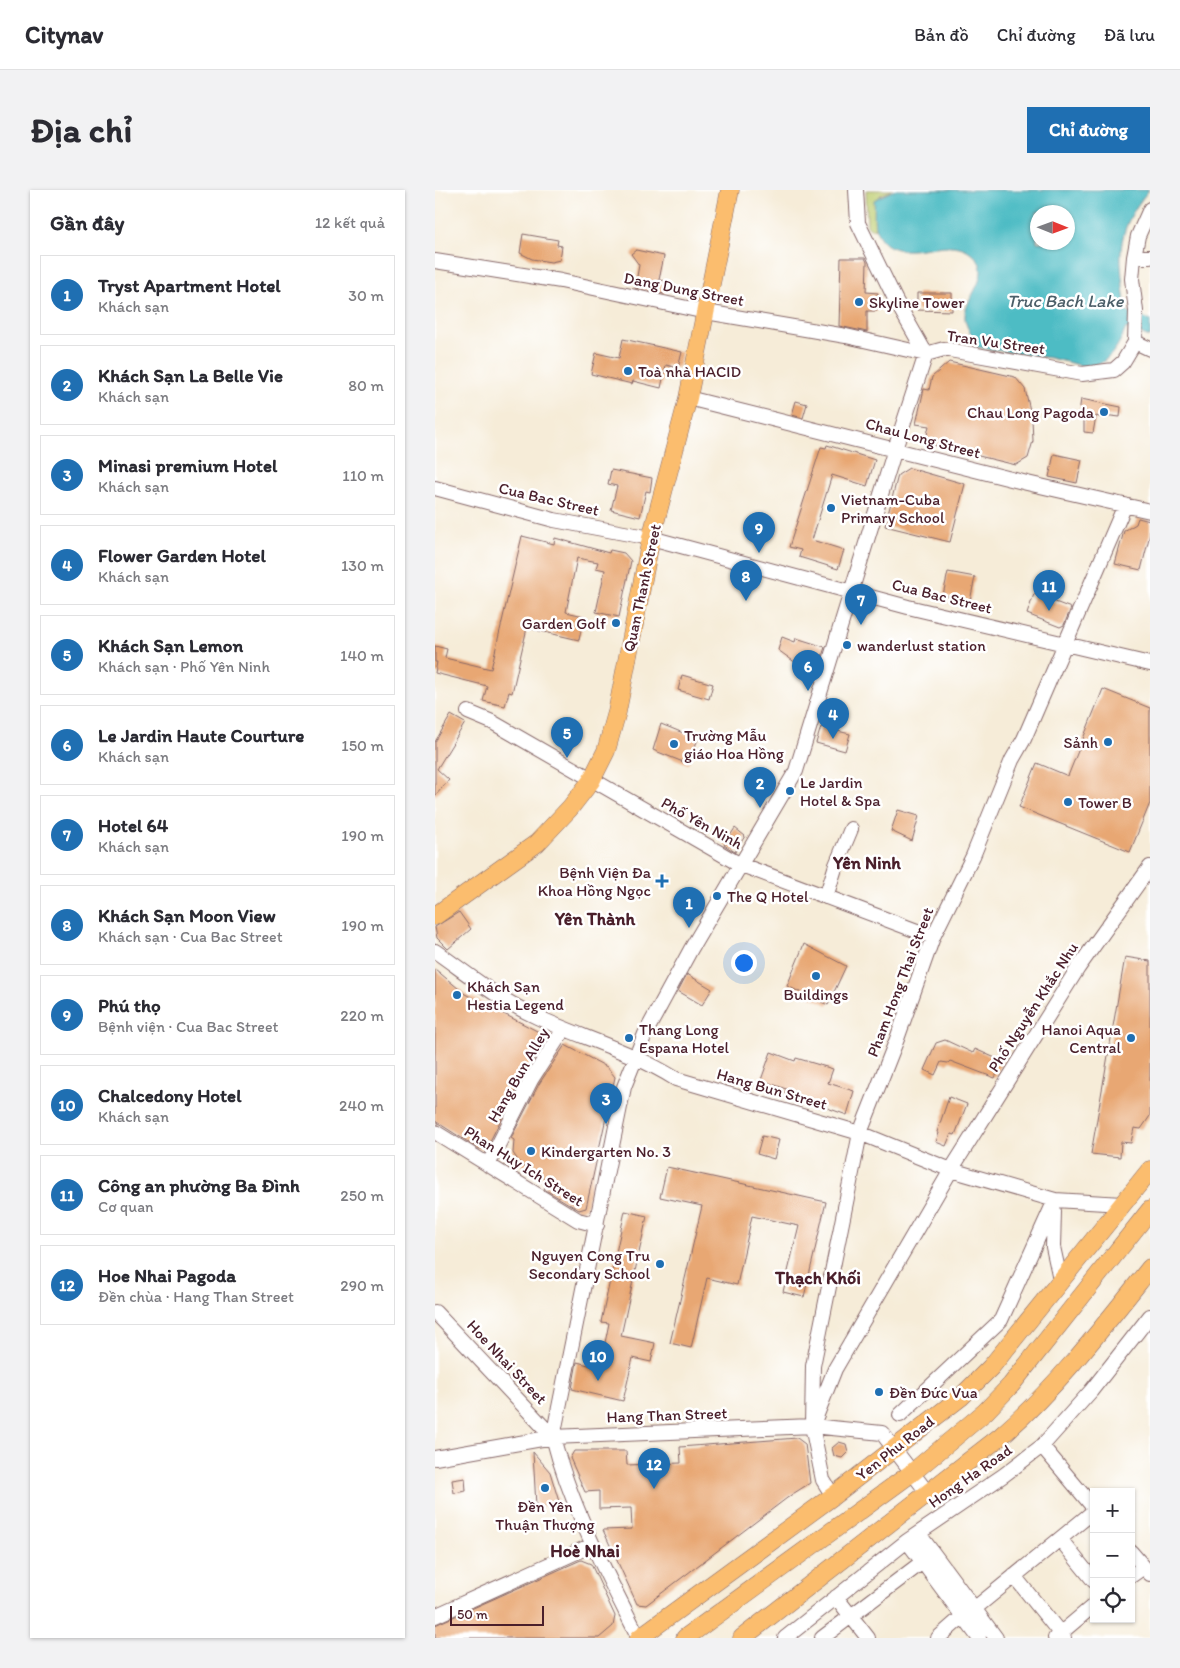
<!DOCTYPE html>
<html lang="vi">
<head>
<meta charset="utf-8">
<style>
  body { margin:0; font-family:Itim,sans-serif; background:#f2f2f3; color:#2b2b33 }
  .controls { position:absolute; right:15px; bottom:15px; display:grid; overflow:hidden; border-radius:0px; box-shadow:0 1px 4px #0004 }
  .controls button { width:45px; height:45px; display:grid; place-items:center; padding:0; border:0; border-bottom:1px solid #e1e1e2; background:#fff; color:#2b2b33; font:25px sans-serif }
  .compass { position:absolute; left:595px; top:15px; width:45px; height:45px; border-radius:50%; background:#fff; box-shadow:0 1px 4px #0004; rotate:91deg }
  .scale { position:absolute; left:15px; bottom:12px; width:94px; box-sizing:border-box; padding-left:5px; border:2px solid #4a1f2b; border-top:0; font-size:14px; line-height:18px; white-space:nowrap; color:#4a1f2b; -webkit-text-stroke:4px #fff; paint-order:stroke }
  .you { position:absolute; left:308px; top:772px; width:18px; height:18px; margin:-12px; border:4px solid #fff; border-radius:50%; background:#1a73e8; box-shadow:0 0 0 8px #1a73e833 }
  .badge { display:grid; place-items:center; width:32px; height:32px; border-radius:50%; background:#1f6fb2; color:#fff; font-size:16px; font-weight:700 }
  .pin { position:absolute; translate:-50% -41px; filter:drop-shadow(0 1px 2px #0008) }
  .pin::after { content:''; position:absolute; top:26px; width:18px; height:15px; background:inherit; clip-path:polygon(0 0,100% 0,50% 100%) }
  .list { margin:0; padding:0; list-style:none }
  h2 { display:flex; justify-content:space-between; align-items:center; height:65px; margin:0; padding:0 20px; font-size:21px }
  h2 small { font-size:16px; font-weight:400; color:#7c7c81 }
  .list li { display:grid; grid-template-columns:32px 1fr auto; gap:15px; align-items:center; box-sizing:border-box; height:80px; margin:0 10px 10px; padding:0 10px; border:1px solid #e1e1e2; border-radius:0px }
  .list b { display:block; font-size:19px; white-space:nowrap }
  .list p { margin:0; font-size:16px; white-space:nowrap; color:#7c7c81 }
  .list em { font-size:16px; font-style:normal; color:#7c7c81 }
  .icon { flex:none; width:28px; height:28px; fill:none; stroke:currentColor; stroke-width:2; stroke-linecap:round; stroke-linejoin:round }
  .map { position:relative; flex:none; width:715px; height:1448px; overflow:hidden; border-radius:0px }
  header { display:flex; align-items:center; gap:30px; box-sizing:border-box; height:70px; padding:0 25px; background:#fff; border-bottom:1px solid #e1e1e2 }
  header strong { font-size:24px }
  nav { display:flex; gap:28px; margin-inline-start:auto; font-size:18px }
  .intro { display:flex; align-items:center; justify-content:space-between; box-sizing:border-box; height:120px; padding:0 30px }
  h1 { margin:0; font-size:35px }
  .button { padding:12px 22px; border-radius:0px; background:#1f6fb2; color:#fff; font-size:18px; font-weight:700 }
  main { display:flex; gap:30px; padding:0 30px }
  aside { flex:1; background:#fff; border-radius:0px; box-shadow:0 1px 4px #0004 }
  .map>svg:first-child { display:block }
  .green { fill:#becd70; stroke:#84764e }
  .water { fill:#4dbcc4; stroke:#4c6e78; fill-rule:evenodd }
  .building { fill:#e8a773 }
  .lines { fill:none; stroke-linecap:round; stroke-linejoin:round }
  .minor-casing { stroke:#866768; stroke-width:16 }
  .major-casing { stroke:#866768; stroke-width:19 }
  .minor { stroke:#fff; stroke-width:14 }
  .major { stroke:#fbbd6e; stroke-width:18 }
  .poi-dot { fill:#1f6fb2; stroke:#fff; stroke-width:2 }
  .labels { text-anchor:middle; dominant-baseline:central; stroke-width:5; stroke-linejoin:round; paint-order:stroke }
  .street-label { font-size:16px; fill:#4a1f2b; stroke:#fff }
  .poi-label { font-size:16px; fill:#4a1f2b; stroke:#fff; text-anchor:start }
  .water-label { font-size:18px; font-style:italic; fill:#4b5e68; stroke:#fff }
  .neighbourhood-label { font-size:18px; font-weight:bold; fill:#4a1f2b; stroke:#fff }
</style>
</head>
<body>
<header>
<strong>Citynav</strong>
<nav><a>Bản đồ</a><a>Chỉ đường</a><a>Đã lưu</a></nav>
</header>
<div class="intro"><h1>Địa chỉ</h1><a class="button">Chỉ đường</a></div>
<main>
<aside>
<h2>Gần đây<small>12 kết quả</small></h2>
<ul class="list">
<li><span class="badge">1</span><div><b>Tryst Apartment Hotel</b><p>Khách sạn</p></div><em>30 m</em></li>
<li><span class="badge">2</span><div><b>Khách Sạn La Belle Vie</b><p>Khách sạn</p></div><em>80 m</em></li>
<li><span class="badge">3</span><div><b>Minasi premium Hotel</b><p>Khách sạn</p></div><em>110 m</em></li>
<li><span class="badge">4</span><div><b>Flower Garden Hotel</b><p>Khách sạn</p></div><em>130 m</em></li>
<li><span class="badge">5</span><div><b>Khách Sạn Lemon</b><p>Khách sạn · Phố Yên Ninh</p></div><em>140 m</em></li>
<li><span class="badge">6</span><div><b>Le Jardin Haute Courture</b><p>Khách sạn</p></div><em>150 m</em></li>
<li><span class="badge">7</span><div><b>Hotel 64</b><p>Khách sạn</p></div><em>190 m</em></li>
<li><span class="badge">8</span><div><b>Khách Sạn Moon View</b><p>Khách sạn · Cua Bac Street</p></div><em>190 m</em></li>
<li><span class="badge">9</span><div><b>Phú thọ</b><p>Bệnh viện · Cua Bac Street</p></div><em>220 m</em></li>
<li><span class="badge">10</span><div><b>Chalcedony Hotel</b><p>Khách sạn</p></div><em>240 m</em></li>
<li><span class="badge">11</span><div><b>Công an phường Ba Đình</b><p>Cơ quan</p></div><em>250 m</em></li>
<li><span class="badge">12</span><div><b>Hoe Nhai Pagoda</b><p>Đền chùa · Hang Than Street</p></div><em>290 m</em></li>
</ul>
</aside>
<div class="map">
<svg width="715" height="1448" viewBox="0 0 715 1448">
  <rect width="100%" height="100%" fill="#fff"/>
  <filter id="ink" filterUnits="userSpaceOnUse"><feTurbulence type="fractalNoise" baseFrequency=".02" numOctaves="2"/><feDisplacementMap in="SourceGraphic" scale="10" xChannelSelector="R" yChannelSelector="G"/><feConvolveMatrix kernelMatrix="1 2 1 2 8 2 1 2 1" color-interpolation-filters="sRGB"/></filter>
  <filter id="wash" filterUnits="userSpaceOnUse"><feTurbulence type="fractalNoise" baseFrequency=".0096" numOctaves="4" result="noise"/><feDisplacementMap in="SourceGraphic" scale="20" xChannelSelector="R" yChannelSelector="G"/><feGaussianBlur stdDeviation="1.12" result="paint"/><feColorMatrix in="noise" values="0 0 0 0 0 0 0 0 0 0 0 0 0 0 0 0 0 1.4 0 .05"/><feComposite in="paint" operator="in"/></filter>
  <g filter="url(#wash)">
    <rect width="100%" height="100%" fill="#f6ecd8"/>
    <path class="green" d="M431 0H459L445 5 440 38 435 39 432 36Z"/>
    <path class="water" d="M459 0H714C677 45 685 67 691 121L715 130V147L691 138C683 157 676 170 656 178L615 168 541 157 542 153C537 145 529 135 530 125 531 105 562 82 535 62 509 42 459 82 441 40 438 33 440 19 439 10ZM602 22H632V52H602Z"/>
    <g id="blocks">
      <path class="building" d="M88 44 123 50 122 55 127 56 125 70 116 72 97 69 85 63Z
        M201 60 229 66 224 90 231 91 229 104 200 98 204 75 196 64Z
        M406 68H430L432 72 431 102 443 103 442 121H432V142L404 136Z
        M482 103H517V121L482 120Z
        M188 149 247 162 243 178 231 175 226 198 198 191 197 194 156 184 161 163 184 168Z
        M514 172 580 187 590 199 597 229 598 251 593 268 581 275 490 253 494 236 481 234 489 199 494 200 497 187Z
        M646 209 686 217 685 227 668 225V228L661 226 658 243 649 242V224L644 223Z
        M361 211 372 214 368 228 357 225Z
        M392 255 440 270 432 296 397 285 377 350 409 360 403 379 364 367 366 360 354 357 386 257 391 258Z
        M619 264 647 270 642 293 614 287Z
        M474 278 530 294 515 352 450 336 463 285Z
        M176 280 217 288 215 302 211 301 205 327 176 320 182 296 173 294Z
        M703 328 715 331V344L706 380 680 374 689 341 701 334Z
        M87 346 119 354 120 348 174 363 175 360 189 363 196 371 184 427 161 422 170 380 161 378 163 372 142 368 131 422 149 426 144 450 92 438 77 503 74 502 70 516 48 511 52 496 0 483 2 472H0V456L12 459 10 468 56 479Z
        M513 382 540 387 535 411 508 405Z
        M599 404 636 418 629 435 625 437 592 424Z
        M347 447 360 452 361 448 390 457 384 476 369 470 368 472 362 470 361 473 343 460Z
        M247 485 278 494 274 509 243 500Z
        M668 499 715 518V613L695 662 584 617 602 573 633 586Z
        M16 525 30 533 2 579 14 590 0 606V552Z
        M226 534 263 549 253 574 218 560Z
        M386 537 415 544 410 561 381 553Z
        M463 620 484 626 477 651 456 641Z
        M300 638 310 646 300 662 289 655Z
        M24 722 36 739 13 759 2 748 0 737Z
        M369 754 411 776 393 815 352 796Z
        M690 767 715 771V926L706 939 699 938 696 953 686 952 685 967 656 964Z
        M0 779 30 804 104 842 108 855 88 886 52 957 44 959 0 931Z
        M252 784 277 799 267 815 243 801Z
        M510 850 538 863 540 859 567 871 560 888 515 871 513 873 506 872 500 885 489 880 501 853Z
        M130 855 172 877 180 887 151 1018 144 1020 109 999 114 991 86 975 78 963 79 950 76 948 104 894Z
        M336 862 360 871 361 868 398 879 393 893 419 901 412 925 350 903 351 899 326 890Z
        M514 907 532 914 520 945 516 944 511 956 501 952 504 943 502 942Z
        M327 946 344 950 339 969 322 964Z
        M232 977 391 1012 369 1107 348 1102 364 1036 317 1026 302 1095 272 1088 256 1158 235 1153 267 1016 225 1007Z
        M190 1021 212 1026 186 1146 220 1153 216 1172 198 1168 188 1211 137 1199 142 1172 165 1178 174 1133 166 1132Z
        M362 1248 370 1254 375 1293 356 1305 211 1415 202 1414 168 1340 197 1339 196 1318 164 1319V1301L150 1302 135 1268 139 1261H191L192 1275 246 1273 245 1257Z
        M404 1252 411 1254 413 1262 407 1268 399 1266 397 1258Z
        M98 1262 115 1282 125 1315 101 1316Z
        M30 1288 31 1301 19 1303 17 1290Z
        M146 1370 156 1374 180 1426 178 1436 164 1448H0V1435Z"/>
    </g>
  </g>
  <g filter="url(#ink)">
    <use href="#blocks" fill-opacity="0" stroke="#866768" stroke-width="1"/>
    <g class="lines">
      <g class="minor-casing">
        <path id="minor" d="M421 0 423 33 461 111 491 164 509 159 647 184 679 180 688 172 700 152 701 121 697 89 699 67 703 46 715 19
          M699 67H715
          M0 71 126 91 271 122 411 146 491 164 460 259 361 581 256 759 210 844 189 897 118 1247
          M700 152 715 159
          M253 208 592 293 715 321
          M0 298 119 330 216 348 473 417 715 474
          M33 522 57 532 304 674 498 747
          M391 707 401 675 416 639
          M0 761C33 784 64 810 102 827 148 848 198 862 241 889L425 943 516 980 620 1010 687 1014
          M0 942 143 1030 162 1035
          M53 975 96 890 129 839
          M619 1021 618 1057 625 1089
          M0 1122 118 1247C136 1317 171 1383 204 1448
          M465 1225 566 1130 620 1010
          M381 1227 400 1179 516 980 643 778 715 677
          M607 1256 659 1318
          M0 1268 118 1247 377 1236 447 1243 492 1302
          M398 1306 388 1290 377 1236 378 1176 425 943 462 849 498 747 538 666 577 570 589 549 690 315
          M484 1344 561 1448
          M625 1349 659 1391
          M472 1351 544 1448
          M696 1362 715 1384
          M579 1386 629 1448
          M696 1386 709 1377
          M401 1407 433 1448
          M539 1419 659 1321
          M0 1426 157 1355
          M350 1448 472 1351 569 1285 607 1256 656 1201 715 1126
          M387 1448 498 1364
          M503 1448 528 1426
          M620 1448 659 1415"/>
      </g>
      <g class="major-casing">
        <path id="major" d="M0 726 102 653 135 618 156 591 171 561 182 522 216 348 253 208 295 0
          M204 1448 398 1306 526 1207 556 1177 715 980
          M250 1448 478 1282 550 1222 576 1195 715 1020
          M307 1448 566 1246C623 1196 668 1137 715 1078"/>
      </g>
      <use href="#minor" class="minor"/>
      <use href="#major" class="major"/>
    </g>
  </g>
  <g class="poi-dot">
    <circle cx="424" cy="112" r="5"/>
    <circle cx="193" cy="181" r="5"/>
    <circle cx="669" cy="222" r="5"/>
    <circle cx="396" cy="318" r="5"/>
    <circle cx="181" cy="433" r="5"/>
    <circle cx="412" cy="455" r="5"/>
    <circle cx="673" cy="552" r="5"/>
    <circle cx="239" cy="554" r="5"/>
    <circle cx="355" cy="601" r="5"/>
    <circle cx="633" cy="612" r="5"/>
    <path d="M224.5 683.5h5v5h5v5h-5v5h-5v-5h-5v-5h5z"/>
    <circle cx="282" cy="706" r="5"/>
    <circle cx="381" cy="786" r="5"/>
    <circle cx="22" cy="805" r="5"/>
    <circle cx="194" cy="848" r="5"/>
    <circle cx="696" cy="848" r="5"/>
    <circle cx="96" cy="961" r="5"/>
    <circle cx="225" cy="1074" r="5"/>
    <circle cx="444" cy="1202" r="5"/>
    <circle cx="110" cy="1298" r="5"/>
  </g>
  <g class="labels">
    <g class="street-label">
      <text transform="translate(249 99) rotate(11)">Dang Dung Street</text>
      <text transform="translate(561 152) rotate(8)">Tran Vu Street</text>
      <text transform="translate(488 248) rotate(15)">Chau Long Street</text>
      <text transform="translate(114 309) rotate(13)">Cua Bac Street</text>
      <text transform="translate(207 398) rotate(-78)">Quan Thanh Street</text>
      <text transform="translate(507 406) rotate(14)">Cua Bac Street</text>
      <text transform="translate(267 633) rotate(29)">Phố Yên Ninh</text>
      <text transform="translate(465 792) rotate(-69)">Pham Hong Thai Street</text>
      <text transform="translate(598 817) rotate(-57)">Phố Nguyễn Khắc Nhu</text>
      <text transform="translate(83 885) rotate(-60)">Hang Bun Alley</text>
      <text transform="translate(337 899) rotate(16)">Hang Bun Street</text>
      <text transform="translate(89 976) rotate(32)">Phan Huy Ich Street</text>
      <text transform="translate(72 1172) rotate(47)">Hoe Nhai Street</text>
      <text transform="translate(232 1225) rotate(-2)">Hang Than Street</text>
      <text transform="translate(460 1258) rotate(-38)">Yen Phu Road</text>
      <text transform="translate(535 1286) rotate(-35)">Hong Ha Road</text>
    </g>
    <g class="poi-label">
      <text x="434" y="112">Skyline Tower</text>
      <text x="203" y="181">Toà nhà HACID</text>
      <text x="659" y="222" text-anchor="end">Chau Long Pagoda</text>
      <text x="406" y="309">Vietnam-Cuba<tspan x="406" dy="18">Primary School</tspan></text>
      <text x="171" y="433" text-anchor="end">Garden Golf</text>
      <text x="422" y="455">wanderlust station</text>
      <text x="249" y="545">Trường Mẫu<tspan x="249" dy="18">giáo Hoa Hồng</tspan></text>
      <text x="663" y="552" text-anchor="end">Sảnh</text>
      <text x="365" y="592">Le Jardin<tspan x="365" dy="18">Hotel &amp; Spa</tspan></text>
      <text x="643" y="612">Tower B</text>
      <text x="216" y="682" text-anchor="end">Bệnh Viện Đa<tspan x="216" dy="18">Khoa Hồng Ngọc</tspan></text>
      <text x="292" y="706">The Q Hotel</text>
      <text x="32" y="796">Khách Sạn<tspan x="32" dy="18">Hestia Legend</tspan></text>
      <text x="381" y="804" text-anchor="middle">Buildings</text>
      <text x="204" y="839">Thang Long<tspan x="204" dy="18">Espana Hotel</tspan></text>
      <text x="686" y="839" text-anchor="end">Hanoi Aqua<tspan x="686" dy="18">Central</tspan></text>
      <text x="106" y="961">Kindergarten No. 3</text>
      <text x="215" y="1065" text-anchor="end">Nguyen Cong Tru<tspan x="215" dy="18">Secondary School</tspan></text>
      <text x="454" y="1202">Đền Đức Vua</text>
      <text x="110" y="1316" text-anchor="middle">Đền Yên<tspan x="110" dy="18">Thuận Thượng</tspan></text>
    </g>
    <g class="water-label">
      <text x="630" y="111">Truc Bach Lake</text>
    </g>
    <g class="neighbourhood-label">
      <text x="432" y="673">Yên Ninh</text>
      <text x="160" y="729">Yên Thành</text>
      <text x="383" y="1088">Thạch Khối</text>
      <text x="150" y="1361">Hoè Nhai</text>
    </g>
  </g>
</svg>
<div class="controls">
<button>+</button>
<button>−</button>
<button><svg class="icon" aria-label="locate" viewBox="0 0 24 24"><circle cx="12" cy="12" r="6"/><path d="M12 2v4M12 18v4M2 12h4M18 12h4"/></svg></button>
</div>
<svg class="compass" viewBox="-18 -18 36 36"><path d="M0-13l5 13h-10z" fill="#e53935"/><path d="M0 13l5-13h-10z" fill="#7c7c81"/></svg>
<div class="scale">50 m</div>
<div class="you"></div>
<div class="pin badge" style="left:254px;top:738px">1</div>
<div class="pin badge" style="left:325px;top:618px">2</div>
<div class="pin badge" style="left:171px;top:934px">3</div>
<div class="pin badge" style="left:398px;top:549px">4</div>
<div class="pin badge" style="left:132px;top:568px">5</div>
<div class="pin badge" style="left:373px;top:501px">6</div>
<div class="pin badge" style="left:426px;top:435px">7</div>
<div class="pin badge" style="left:311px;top:411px">8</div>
<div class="pin badge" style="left:324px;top:363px">9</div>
<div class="pin badge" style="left:163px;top:1191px">10</div>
<div class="pin badge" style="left:614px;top:421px">11</div>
<div class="pin badge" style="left:219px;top:1299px">12</div>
</div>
</main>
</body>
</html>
